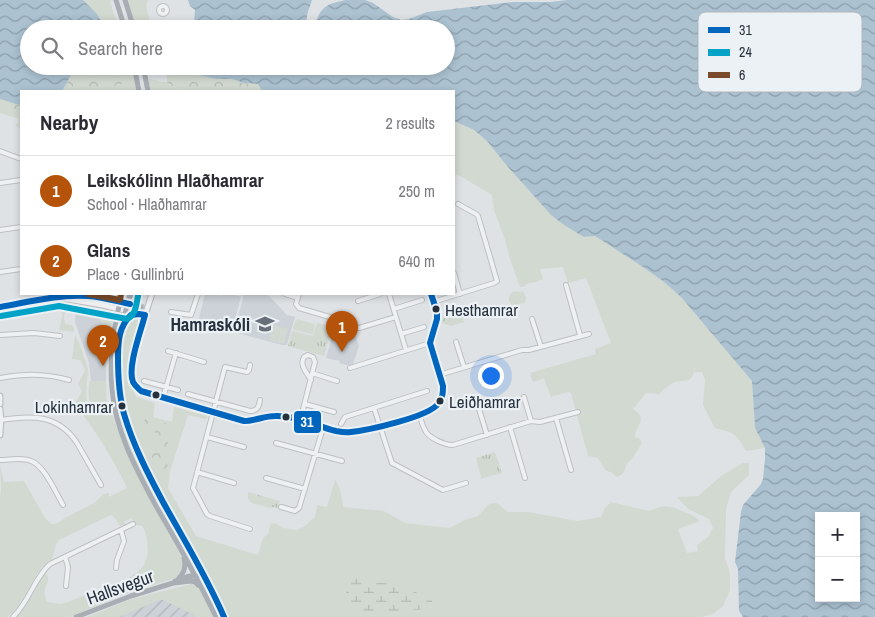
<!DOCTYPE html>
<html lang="en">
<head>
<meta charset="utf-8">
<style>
  body { margin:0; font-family:"Archivo Narrow",sans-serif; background:#f2f2f3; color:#2b2b33 }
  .controls { position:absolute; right:15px; bottom:15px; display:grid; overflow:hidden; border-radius:0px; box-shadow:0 2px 8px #0003 }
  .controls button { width:45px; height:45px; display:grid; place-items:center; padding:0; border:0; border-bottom:1px solid #e1e1e2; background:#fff; color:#2b2b33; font:25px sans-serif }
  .you { position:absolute; left:490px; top:375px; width:18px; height:18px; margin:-12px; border:4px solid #fff; border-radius:50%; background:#1a73e8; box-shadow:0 0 0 8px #1a73e833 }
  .badge { display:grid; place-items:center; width:32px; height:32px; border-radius:50%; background:#b45309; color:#fff; font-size:16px; font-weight:700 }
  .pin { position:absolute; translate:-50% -41px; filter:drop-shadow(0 1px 2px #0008) }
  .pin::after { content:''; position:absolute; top:26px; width:18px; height:15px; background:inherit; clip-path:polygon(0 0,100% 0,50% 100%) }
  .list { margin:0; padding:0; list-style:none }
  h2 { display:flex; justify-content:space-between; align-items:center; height:65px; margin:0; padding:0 20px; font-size:21px }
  h2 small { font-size:16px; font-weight:400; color:#7c7c81 }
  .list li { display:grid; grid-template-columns:32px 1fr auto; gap:15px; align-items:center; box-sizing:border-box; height:70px; padding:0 20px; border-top:1px solid #e1e1e2 }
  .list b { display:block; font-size:19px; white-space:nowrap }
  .list p { margin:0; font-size:16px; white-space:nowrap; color:#7c7c81 }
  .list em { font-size:16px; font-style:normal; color:#7c7c81 }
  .icon { flex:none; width:28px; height:28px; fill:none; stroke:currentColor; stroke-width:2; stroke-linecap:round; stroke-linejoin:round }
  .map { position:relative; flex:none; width:875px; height:617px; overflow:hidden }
  .search { position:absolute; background:#fff; box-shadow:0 2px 8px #0003; left:20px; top:20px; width:435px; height:55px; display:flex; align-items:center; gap:12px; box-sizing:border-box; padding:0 18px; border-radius:28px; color:#7c7c81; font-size:19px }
  .panel { position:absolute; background:#fff; box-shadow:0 2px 8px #0003; left:20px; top:90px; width:435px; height:205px; border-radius:0px }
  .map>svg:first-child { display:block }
  .built { fill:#cdd2d8 }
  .industrial { fill:url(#industrial-furrows) }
  .green { fill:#d1d9d0 }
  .forest { fill:url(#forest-crowns); fill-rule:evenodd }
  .wetland { fill:url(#wetland-marsh) }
  .park { fill:url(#park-tufts) }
  .water { fill:url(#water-waves); fill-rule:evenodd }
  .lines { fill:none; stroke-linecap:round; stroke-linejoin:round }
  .minor-casing { stroke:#bdc0c3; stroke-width:6 }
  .tertiary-casing { stroke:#bdc0c3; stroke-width:7 }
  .minor { stroke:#eff0f2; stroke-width:4 }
  .tertiary { stroke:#eff0f2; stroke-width:4.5 }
  .secondary { stroke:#a9aeb4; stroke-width:5 }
  .bus-1-casing { stroke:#ecf1f5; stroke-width:10 }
  .bus-2-casing { stroke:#ecf1f5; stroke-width:10 }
  .bus-3-casing { stroke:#ecf1f5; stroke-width:10 }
  .bus-1 { stroke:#0065bd; stroke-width:6 }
  .bus-2 { stroke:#02a3c7; stroke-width:6 }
  .bus-3 { stroke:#7a4b2a; stroke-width:6 }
  .bus-dot { fill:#26313e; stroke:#ecf1f5; stroke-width:2 }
  .labels { text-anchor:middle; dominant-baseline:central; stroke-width:4.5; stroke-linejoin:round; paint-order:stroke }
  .bus-label { font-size:17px; fill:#26313e; stroke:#ecf1f5; text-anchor:start }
  .poi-label { font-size:18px; font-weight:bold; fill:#26313e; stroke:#ecf1f5; text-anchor:end }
  .street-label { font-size:18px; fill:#26313e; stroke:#ecf1f5 }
  .key { fill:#ecf1f5; stroke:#b1b7be; stroke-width:1 }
  .key-label { font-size:14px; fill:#26313e }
  .line-badge { stroke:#ecf1f5; stroke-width:2 }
  .badge-label { font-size:14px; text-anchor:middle; font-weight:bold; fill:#fff }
</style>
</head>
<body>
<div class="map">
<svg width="875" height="617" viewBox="0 0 875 617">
  <defs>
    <pattern id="industrial-furrows" width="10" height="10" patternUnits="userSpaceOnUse" patternTransform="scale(1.25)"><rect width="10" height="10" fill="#cdd2d8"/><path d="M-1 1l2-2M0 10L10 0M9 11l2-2" fill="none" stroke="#b0b5ba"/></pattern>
    <pattern id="forest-crowns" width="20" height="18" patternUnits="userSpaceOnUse" patternTransform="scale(1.25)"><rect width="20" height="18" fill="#d1d9d0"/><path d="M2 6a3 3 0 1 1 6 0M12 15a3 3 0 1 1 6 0" fill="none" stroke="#b3bbb4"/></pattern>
    <pattern id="wetland-marsh" width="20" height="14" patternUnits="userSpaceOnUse" patternTransform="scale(1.25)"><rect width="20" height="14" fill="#d1d9d0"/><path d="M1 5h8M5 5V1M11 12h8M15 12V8" fill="none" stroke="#b3bbb4"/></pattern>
    <pattern id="park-tufts" width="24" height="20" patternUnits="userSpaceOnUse" patternTransform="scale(1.25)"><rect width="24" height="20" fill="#d1d9d0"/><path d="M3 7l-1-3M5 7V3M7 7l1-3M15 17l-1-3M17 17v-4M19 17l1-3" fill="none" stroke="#b3bbb4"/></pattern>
    <pattern id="water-waves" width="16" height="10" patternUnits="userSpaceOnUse" patternTransform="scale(1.25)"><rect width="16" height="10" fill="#acc2d1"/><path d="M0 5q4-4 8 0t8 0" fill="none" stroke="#8c9eab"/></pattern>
  </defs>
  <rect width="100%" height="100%" fill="#dfe2e5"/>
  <path class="built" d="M205 294H214L222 296V294H231L241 297 232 331 198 322Z
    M244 294H265L270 297 287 315 295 317 287 345H282L234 332Z
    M76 305 81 306 80 310 87 307 101 310 100 318 106 332 108 333 106 354V381H91L89 363 75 322Z
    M334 328 355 334 359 346 353 364 350 366 339 363 340 361 326 358Z"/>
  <path class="industrial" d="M157 600H164L195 615V617H119Z"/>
  <path class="green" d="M83 0H111L110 2 115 17 120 23 123 29H106L101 19Z
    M127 0H148L146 6 152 29H136Z
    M149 79C154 79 162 83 167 82L177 89 192 91H150Z
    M134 80 137 91H110L109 90 111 87Z
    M454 121 474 130 487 141 507 166 551 215 584 237 595 236 643 267 664 282 681 297 752 381 755 428 765 448 746 451C736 433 734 433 715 428L703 405 705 380 702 372H694C691 384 682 379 673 383 668 385 663 390 659 394L646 393 633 409C649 419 636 425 635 437L640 439 642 443 632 459 627 463 624 472 621 475 617 477 611 472 606 471 598 458 588 456 571 393 568 392 551 397 544 378 533 382 530 373 596 354 595 349 611 343 586 278 568 283 563 267 540 269 543 279 536 282 529 283 523 287H520L510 259 505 240 494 210 492 195 462 177 454 174Z
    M55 301H67L72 304 73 308H69L65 311 64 318 65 324 72 325 74 328V332L59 330 63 313C44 304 20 312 0 312V310L44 302 45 304 55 303Z
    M82 305 102 309 108 317 112 318 113 315 104 308 112 310 114 315 109 336 100 318 101 310 87 307 85 313H82L80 310Z
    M134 316H137C140 324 137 331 136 339 131 361 125 375 136 397L155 403 153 417 172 422 174 407 207 416 206 419 188 415 170 471 168 488 196 536 258 555 263 538 268 534 271 523 277 524 283 528 297 530 305 526 315 517 317 505 327 507 335 480C341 489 342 496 343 507L384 511 405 523 450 528 465 520 478 516 488 505 493 503H497L508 512H529L577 521 601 517 604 509 611 502 649 511 663 506 672 507 692 515 700 521 678 529 687 553 698 551 697 545 709 536 713 528 709 519 688 509 677 497 698 496 721 476 743 463H749V475L731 492 726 509 725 558 730 573V590L723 606 713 614 701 617H225L174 513 143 455 130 419 125 400 121 375 124 335 128 319Z
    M297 319 314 324 315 325 313 334H312L294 330 293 328 296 320Z
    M273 325 288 329 284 343H277L280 330 276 342 269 340Z
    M75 336 79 342 88 369 86 395 88 410 82 411 75 404 82 391 78 384 85 370 80 360 72 359Z
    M114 345H115C115 367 115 392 121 414 129 444 143 471 158 498 170 521 183 543 195 566V568L193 569 133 457 123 430 116 403 113 369Z
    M90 381H106L107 408 113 417 123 445 136 473 182 558V571L176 578 130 592 70 617H16L33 594 44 574H46L48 576C49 587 41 587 47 602L60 604 68 602 125 580 137 573 144 565 148 554 147 540 145 531 142 526 136 525 131 518 124 522 125 525 120 526 114 517 111 515 59 540 56 544 52 559C33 571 30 593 16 609 14 612 10 614 7 617H0V498C2 487 0 477 0 465L4 482 24 481 45 518 52 524 58 523 65 518 94 503 104 494 109 493V497L127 488C115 463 100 437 82 414L92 411C89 401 87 391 90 381Z
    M191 584C202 586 209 607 214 617H195L194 615 164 600H159L119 617H87L129 600Z"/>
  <path class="forest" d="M78 66H102L126 73 133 72 134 80 111 87 109 89 110 91H62L75 68Z
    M195 74 216 79H232L244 83 258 84 262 91H192L177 89 167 82V75Z
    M0 99 16 104H21V128L15 125 18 123 19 119 0 113Z
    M147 417 157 419 161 425 164 423H170L175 427 174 436 171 435 169 430 162 428 163 434C172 441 167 448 165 456L168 467V470L160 467 156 469 153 464 150 463 148 447 149 445 148 443 146 442C141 434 140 424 147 417ZM150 422 154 425 156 430 152 437 154 438H158L160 436C162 439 162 442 161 445L158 447 156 446 147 434 148 430 146 426 148 423Z"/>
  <path class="wetland" d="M356 577 372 583H399L432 601 433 604 426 608 418 610 366 614C360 613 359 611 355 607 347 598 343 591 348 579Z"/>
  <path class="park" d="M515 291 520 292 523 291 526 298 525 303 512 305 509 301V298L511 293Z
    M460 313H461L464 322 451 326 442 323 443 317 447 318 459 314Z
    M317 323 332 327 324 356 288 346 292 331 313 336Z
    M495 452 502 473 480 479 481 477 476 458Z
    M248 492 280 501 278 508 273 507 270 508 252 503 248 499Z"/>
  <path class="water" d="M0 0H83L97 14 106 29H29V66H78L75 68 62 91H21V104H16L0 99Z
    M188 0H312C309 9 304 20 308 29H187L194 22 195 10 190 6Z
    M346 0H365L373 3 393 17 401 20 409 19 427 12 512 2H550L567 0H875V617H743L739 611 738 569 735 562 741 512 743 505 761 484 763 479 765 459V448L755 428 752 381 681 297 664 282 643 267 595 236 584 237 564 225 551 215 507 166 487 141 474 130 454 121V91H262L258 84 244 83 232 79H216L195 74 170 75 156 72 126 73 102 66H446V29H320L316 23C320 6 330 3 346 0ZM819 516H856V598H819Z"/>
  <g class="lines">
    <g class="minor-casing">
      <path id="minor" d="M159 10a4 4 0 1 1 8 0a4 4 0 1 1-8 0Z
        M0 151 21 159
        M0 183 21 180
        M0 230 21 227
        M0 272 21 269
        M454 273 460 294
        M566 285 580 335
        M285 294 298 298
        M299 294 296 304 299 308 340 320
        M389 294 406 350
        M358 301 380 294
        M433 302 494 283 497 281 478 216 476 214 458 204
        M394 309 422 300
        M171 312 191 315 198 294
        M532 319 541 347
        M359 328 396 317
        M401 334 424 327
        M0 335 34 333 60 336
        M456 342 464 367
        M168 351 204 362
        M250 365 249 370 247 372 225 367 193 488 207 514 210 516 250 529
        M350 368 430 343
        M312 373 337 381
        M439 375 522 350H529L589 334
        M0 378C24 374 45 373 69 380
        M144 381 178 390
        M188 394 250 411C257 411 259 407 260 400
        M524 397 531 421
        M163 398 176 353
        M305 404 334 412
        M374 408 392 463 443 490 466 483
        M479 409 487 435
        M419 414C421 419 422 425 425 430 428 438 445 445 453 445L531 421 540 422 578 412
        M556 418 571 470
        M0 420C31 415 58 414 77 443L101 485
        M300 421 315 362 313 357 308 355 304 357C299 365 307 373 311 380
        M341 424 345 417 427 391
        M510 427 525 478
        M207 437 244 447
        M276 443 342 461
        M0 460C10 460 22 457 31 461 44 465 56 493 63 505
        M197 472 234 483
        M266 478 305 489
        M281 507 295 511 299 508 323 428
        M65 557 68 567 66 586
        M116 568 117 560 124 541 121 530
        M13 617C29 602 34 578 50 564L133 524"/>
    </g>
    <g class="tertiary-casing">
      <path id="tertiary" d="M152 294C146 312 126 369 134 385 138 391 144 392 151 395L244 421H254L277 416 289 418 339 432 352 433 380 426 430 411 434 409 439 403 442 396 443 390 430 343C431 336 435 330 437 323 439 314 433 302 431 294
        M66 299 102 305 139 314
        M0 307C29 302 59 294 88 296 106 297 124 303 141 307
        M0 396V404
        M0 409 1 419 0 435"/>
    </g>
    <use href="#minor" class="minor"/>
    <use href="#tertiary" class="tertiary"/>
    <path class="secondary" d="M116 0 125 29
      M125 0 134 29
      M134 66 139 91
      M143 66 148 91
      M122 294C114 326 109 355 112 388 115 431 136 469 156 506 177 542 198 579 216 617
      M130 294 122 325 118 358 119 387 124 416 137 452 146 470 202 572 224 617
      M132 294 135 301 141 307
      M102 298 114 297 119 294
      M123 323 131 315 139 314
      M179 578C185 572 186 566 184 558
      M175 581 189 576H198
      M76 617 131 596 173 583 191 581 195 582 198 585"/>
    <g class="bus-1-casing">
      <path id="bus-1" d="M0 307C29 302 58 294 88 296 102 297 116 301 130 304
        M145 315C141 331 127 367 133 382 135 386 138 388 141 391L244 421C255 421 264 416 275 416 296 415 316 426 336 431 341 432 346 433 351 432 369 430 428 417 438 404 443 398 443 392 443 386L430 343 437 319V312L431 294
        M145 315 139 314 131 315C119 326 118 342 118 357 118 377 119 396 124 414 133 445 148 474 163 502 184 540 207 577 224 617"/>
    </g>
    <g class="bus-2-casing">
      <path id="bus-2" d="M1 316 59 306 127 319C136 315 136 305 138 296"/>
    </g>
    <g class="bus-3-casing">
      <path id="bus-3" d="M88 294 120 300 121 294"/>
    </g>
    <use href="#bus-1" class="bus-1"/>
    <use href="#bus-2" class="bus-2"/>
    <use href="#bus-3" class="bus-3"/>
  </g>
  <defs>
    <g id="school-bare" transform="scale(1.5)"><path d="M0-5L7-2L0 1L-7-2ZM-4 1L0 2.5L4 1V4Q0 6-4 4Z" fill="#676f78" stroke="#ecf1f5" stroke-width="2.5" paint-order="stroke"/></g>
  </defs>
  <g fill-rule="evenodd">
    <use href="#school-bare" x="265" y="324"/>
  </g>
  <g class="bus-dot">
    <circle cx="436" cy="309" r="4.5"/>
    <circle cx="156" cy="395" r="4.5"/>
    <circle cx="440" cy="401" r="4.5"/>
    <circle cx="122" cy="406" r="4.5"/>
    <circle cx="286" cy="417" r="4.5"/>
  </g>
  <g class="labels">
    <g class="bus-label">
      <text x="445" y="309">Hesthamrar</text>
      <text x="449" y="401">Leiðhamrar</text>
      <text x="113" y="406" text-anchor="end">Lokinhamrar</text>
    </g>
    <g class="poi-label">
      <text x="250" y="324">Hamraskóli</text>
    </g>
    <g class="street-label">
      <text transform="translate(120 587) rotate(-20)">Hallsvegur</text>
    </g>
  </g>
  <rect x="698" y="12" width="164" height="80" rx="8" class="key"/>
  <rect x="708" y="27" width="22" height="6" fill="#0065bd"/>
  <rect x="708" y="49" width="22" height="7" fill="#02a3c7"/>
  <rect x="708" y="72" width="22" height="6" fill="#7a4b2a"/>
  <g class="key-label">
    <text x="739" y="35">31</text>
    <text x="739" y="57">24</text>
    <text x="739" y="80">6</text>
  </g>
  <rect class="line-badge" x="293" y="410" width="29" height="24" rx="5" fill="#0065bd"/>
  <g class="badge-label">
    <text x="307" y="427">31</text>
  </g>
</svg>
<div class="controls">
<button>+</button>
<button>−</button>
</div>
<div class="you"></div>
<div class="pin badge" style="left:342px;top:352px">1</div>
<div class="pin badge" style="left:103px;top:366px">2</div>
<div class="search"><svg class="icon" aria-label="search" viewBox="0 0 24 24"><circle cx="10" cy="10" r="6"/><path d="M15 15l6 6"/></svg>Search here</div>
<section class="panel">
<h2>Nearby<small>2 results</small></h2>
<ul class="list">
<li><span class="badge">1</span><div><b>Leikskólinn Hlaðhamrar</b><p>School · Hlaðhamrar</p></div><em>250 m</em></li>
<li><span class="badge">2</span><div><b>Glans</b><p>Place · Gullinbrú</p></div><em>640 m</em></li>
</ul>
</section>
</div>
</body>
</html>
